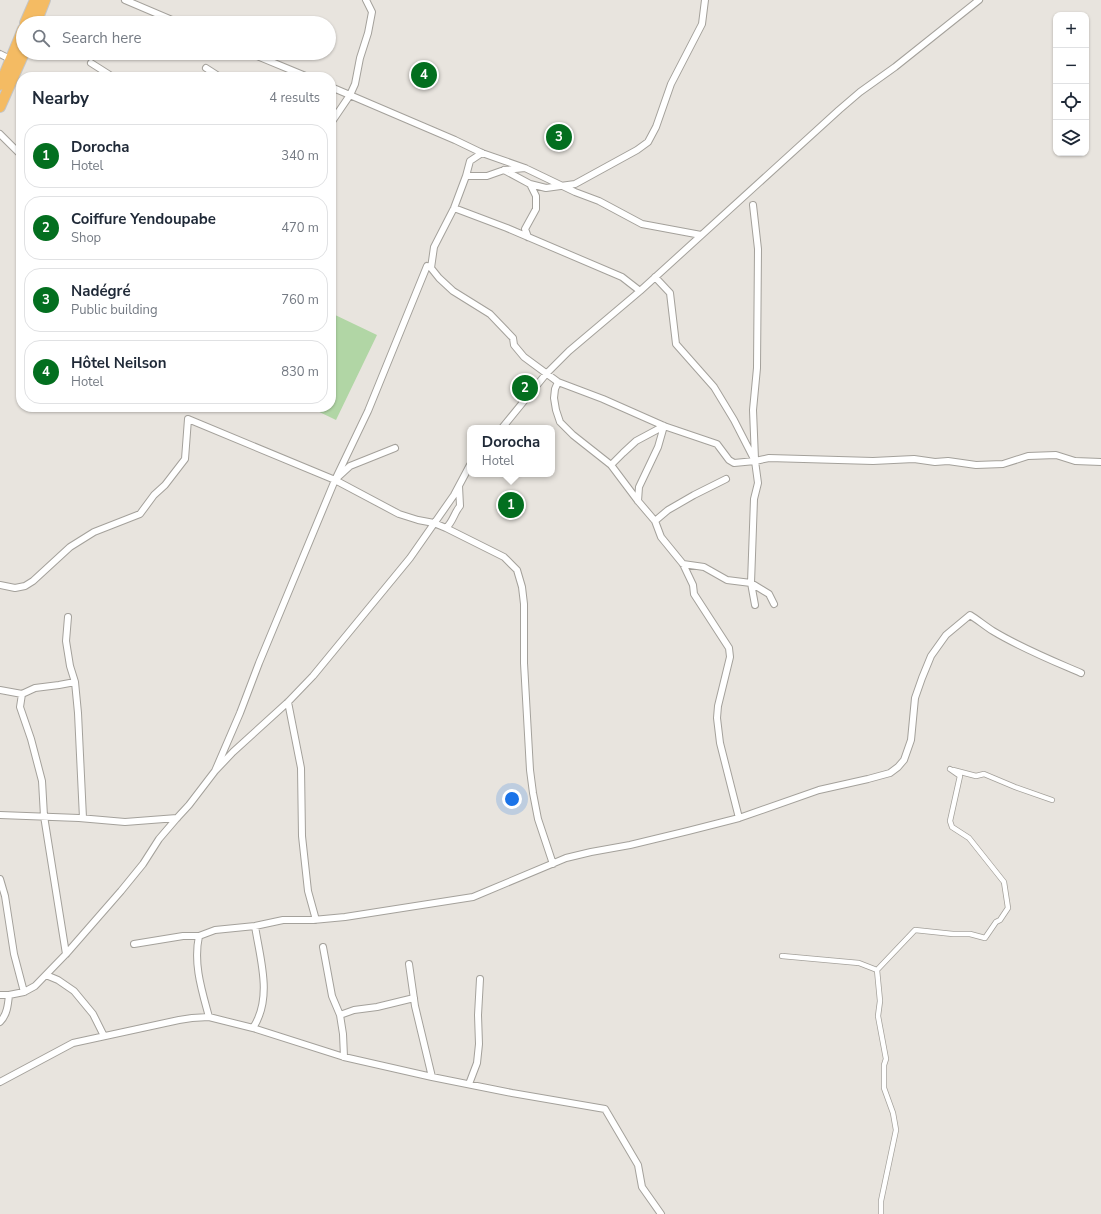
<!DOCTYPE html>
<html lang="en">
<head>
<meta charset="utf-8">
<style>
  body { margin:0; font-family:"Nunito Sans",sans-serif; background:#f2f2f3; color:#1f2937 }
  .controls { position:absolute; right:12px; top:12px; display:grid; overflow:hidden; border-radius:8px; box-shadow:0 1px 3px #0004 }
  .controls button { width:36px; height:36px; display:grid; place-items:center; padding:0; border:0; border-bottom:1px solid #e0e1e3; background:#fff; color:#1f2937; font:20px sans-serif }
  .you { position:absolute; left:512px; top:799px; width:14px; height:14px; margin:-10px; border:3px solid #fff; border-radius:50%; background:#1a73e8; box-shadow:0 0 0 6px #1a73e833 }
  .badge { display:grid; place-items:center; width:26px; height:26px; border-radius:50%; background:#036f1f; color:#fff; font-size:13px; font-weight:700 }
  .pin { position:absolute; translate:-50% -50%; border:2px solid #fff; box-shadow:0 1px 4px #0006 }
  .popup { position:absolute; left:467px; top:425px; width:88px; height:52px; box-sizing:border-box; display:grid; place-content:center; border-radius:8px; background:#fff; filter:drop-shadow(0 1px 3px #0005); font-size:13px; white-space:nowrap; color:#747a83 }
  .popup b { font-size:15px; color:#1f2937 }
  .popup::after { content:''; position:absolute; left:50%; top:100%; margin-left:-8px; border:8px solid transparent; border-top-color:#fff }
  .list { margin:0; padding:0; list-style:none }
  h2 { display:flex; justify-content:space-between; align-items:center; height:52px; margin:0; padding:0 16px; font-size:17px }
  h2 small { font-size:13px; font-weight:400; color:#747a83 }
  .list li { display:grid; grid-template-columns:26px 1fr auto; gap:12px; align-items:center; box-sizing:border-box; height:64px; margin:0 8px 8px; padding:0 8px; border:1px solid #e0e1e3; border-radius:16px }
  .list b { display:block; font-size:15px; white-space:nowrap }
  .list p { margin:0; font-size:13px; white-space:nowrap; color:#747a83 }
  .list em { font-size:13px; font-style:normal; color:#747a83 }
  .icon { flex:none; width:22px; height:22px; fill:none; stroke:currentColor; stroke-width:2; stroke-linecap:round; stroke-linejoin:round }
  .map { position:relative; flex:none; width:1101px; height:1214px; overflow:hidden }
  .search { position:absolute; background:#fff; box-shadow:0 1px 3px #0004; left:16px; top:16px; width:320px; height:44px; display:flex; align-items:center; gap:10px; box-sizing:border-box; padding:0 14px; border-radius:22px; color:#747a83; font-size:15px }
  .panel { position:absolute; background:#fff; box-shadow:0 1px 3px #0004; left:16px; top:72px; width:320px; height:340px; border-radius:16px }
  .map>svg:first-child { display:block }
  .green { fill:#b1d6a5 }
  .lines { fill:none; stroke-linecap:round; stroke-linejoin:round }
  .pedestrian-casing { stroke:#a4a19b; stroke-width:6 }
  .minor-casing { stroke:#a4a19b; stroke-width:8 }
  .trunk-casing { stroke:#c4c4c4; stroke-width:12 }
  .pedestrian { stroke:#fff; stroke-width:4.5 }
  .minor { stroke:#fff; stroke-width:6 }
  .trunk { stroke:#f4bb63; stroke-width:10 }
</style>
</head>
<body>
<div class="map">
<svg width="1101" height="1214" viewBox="0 0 1101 1214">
  <rect width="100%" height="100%" fill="#e8e4de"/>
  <path class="green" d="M331 313 377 335 336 420 309 407H331Z"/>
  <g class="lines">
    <g class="pedestrian-casing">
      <path id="pedestrian" d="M953 770 976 776 984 774 1015 787 1052 800
        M782 956 859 963 877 970 880 1001 878 1016 886 1059 884 1065V1088L893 1113 896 1130 881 1201V1214
        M877 970 915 930 953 934H970L985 938 996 922 1000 920 1008 908 1004 882 969 838 952 827 950 821 960 776 950 769"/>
    </g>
    <g class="minor-casing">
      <path id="minor" d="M125 0 179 23
        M250 53 308 77
        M0 54 10 59
        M91 63 113 77
        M206 68 220 77
        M331 87 455 140 482 153 525 168 575 192 599 201 642 224 701 235
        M331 123 350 95 355 84 360 58 368 33 372 12 366 0
        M0 134 21 155
        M525 168 504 170 487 176H466L454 208 434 247 431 268 439 278 453 291 490 314 513 338 514 345 524 357 558 382 603 399 664 426 717 444 729 460 734 463 755 461 769 458 873 461 914 459 935 462 948 461 976 465 1003 464 1028 456 1056 455 1075 461 1101 462
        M504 170 530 184 536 196V209L525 229 528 237
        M466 176 470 161 482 153
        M530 184 546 188 575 184 637 150 648 142 656 127 671 84 702 24 705 0
        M753 205 758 249 757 368 753 410 755 459
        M454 208 507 228 622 277 640 291
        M427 266 368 411 335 480 399 514 418 520 434 523 446 528
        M655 277 670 293 676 344 714 387 734 420 755 461 758 483 754 499 751 583 755 605
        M558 382 555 389 554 398 556 410 560 422 573 435 611 465 638 501 655 521 661 537 683 564 693 585 694 594 729 648 730 657 718 706 717 718 720 743 739 818
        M502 428 546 374 569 351 640 291 839 110 860 92 895 67 979 0
        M611 465 623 453 636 441 664 426
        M338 477 350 466 395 448
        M459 486 460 506C454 513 453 522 446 528L504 557 517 570 522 587 524 604V663L530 770 533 793 538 819 553 864
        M638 501 639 487 658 447 664 426
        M655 521 668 510 694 495 726 479
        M683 564 704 567 727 580 751 583 769 594 774 604
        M0 585 15 588 25 586 33 581 70 547 94 532 140 514 154 495 165 485 185 459 188 419 335 480 259 663 240 713 215 771
        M68 617 66 641 70 666 75 682 78 713 83 818
        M0 690 22 694 35 688 59 685 75 682
        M22 694 20 707 31 739 42 781 44 816 66 954
        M288 702 301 768 302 836 308 891 316 920
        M0 815 79 818 125 822 177 818
        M0 879 5 896 14 954 24 992
        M134 944 183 936H199
        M323 947 332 996 340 1015 343 1034 344 1057
        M409 964 415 1006 432 1077
        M46 975 58 980 74 991 93 1014 104 1036
        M0 995H9
        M340 1015 354 1010 377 1007 414 998
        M209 1017C202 991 193 964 199 936L215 930 255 926 283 920H313L345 917 473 897 566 858 591 852 630 845 688 831 739 818 819 790 868 779 890 773 898 767 904 760 911 740 915 698 922 678 931 656 946 635 970 615C978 620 985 626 993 631 1021 648 1051 660 1081 673
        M0 1022C7 1015 8 1005 9 995L24 992 35 986 66 954 121 891 143 864 159 839 177 818 189 805 215 771 233 752 288 702 313 676 410 558 454 495 470 465
        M253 1028C273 997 260 959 255 926
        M0 1082 73 1043 179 1020 192 1018 209 1017 253 1028 344 1057 432 1077 512 1093 605 1109 638 1165 642 1187 661 1214
        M469 1084 477 1063 479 1044 478 1015 480 979"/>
    </g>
    <g class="trunk-casing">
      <path id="trunk" d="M25 23 35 0
        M36 23 45 0
        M0 85 23 29
        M0 107 24 53"/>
    </g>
    <use href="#pedestrian" class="pedestrian"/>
    <use href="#minor" class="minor"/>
    <use href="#trunk" class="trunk"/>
  </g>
</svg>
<div class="controls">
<button>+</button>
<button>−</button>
<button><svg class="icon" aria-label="locate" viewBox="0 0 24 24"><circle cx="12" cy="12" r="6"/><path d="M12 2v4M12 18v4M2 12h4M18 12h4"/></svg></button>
<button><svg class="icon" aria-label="layers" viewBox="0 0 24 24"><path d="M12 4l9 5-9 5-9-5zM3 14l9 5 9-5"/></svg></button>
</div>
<div class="you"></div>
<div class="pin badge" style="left:511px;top:505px">1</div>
<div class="popup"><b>Dorocha</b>Hotel</div>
<div class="pin badge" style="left:525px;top:388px">2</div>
<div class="pin badge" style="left:559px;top:137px">3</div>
<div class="pin badge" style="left:424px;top:75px">4</div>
<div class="search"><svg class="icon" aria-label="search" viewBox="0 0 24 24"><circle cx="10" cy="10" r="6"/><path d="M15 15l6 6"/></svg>Search here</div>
<section class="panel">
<h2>Nearby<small>4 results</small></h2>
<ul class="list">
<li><span class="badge">1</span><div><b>Dorocha</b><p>Hotel</p></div><em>340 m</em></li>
<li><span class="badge">2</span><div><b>Coiffure Yendoupabe</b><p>Shop</p></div><em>470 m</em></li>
<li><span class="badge">3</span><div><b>Nadégré</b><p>Public building</p></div><em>760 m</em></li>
<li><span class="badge">4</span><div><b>Hôtel Neilson</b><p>Hotel</p></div><em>830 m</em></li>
</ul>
</section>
</div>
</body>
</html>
